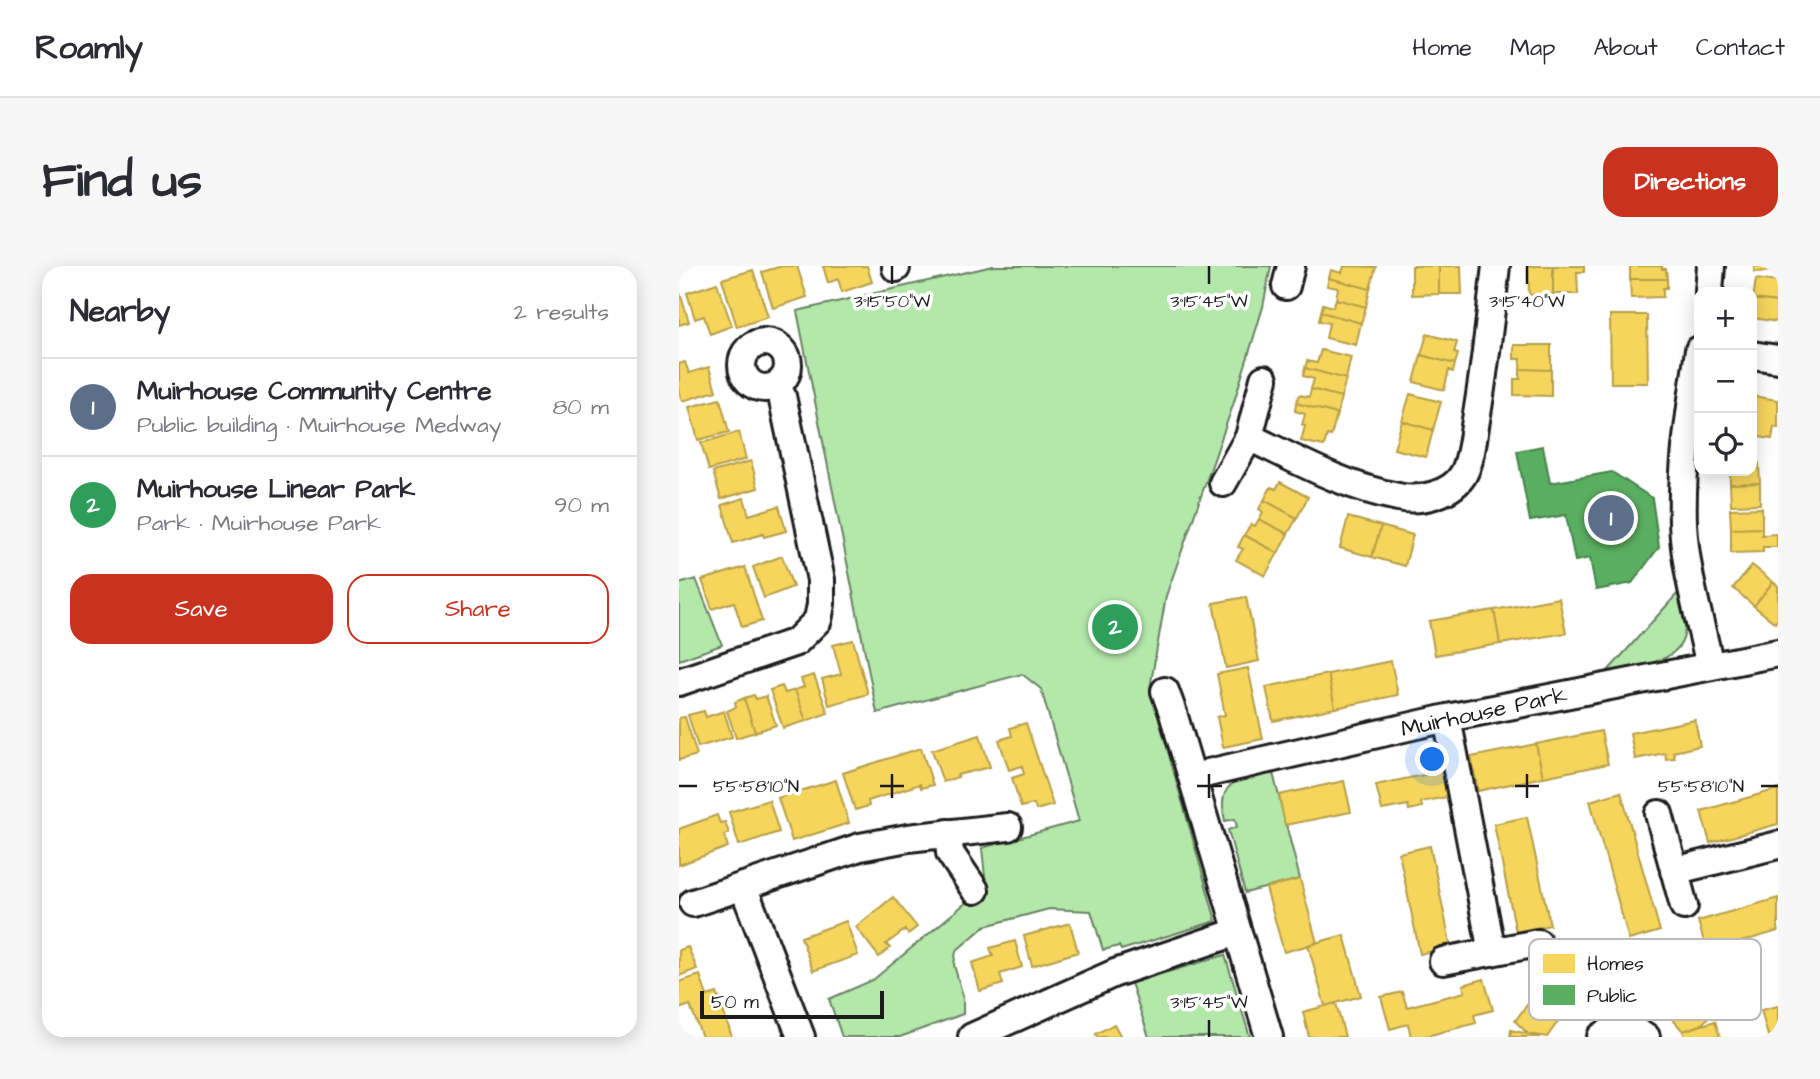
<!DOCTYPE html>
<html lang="en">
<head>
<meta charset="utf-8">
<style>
  body { margin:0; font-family:"Architects Daughter",sans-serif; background:#f7f7f7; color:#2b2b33 }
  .controls { position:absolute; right:21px; top:21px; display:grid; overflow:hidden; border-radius:14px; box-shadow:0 4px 18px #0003 }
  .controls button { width:63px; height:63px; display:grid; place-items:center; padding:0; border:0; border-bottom:2px solid #e1e1e2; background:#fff; color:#2b2b33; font:35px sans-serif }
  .scale { position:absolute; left:21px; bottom:18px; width:184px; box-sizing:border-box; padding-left:7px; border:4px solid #1c1c1c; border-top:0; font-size:19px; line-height:24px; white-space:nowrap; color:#1c1c1c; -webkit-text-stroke:5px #fff; paint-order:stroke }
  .you { position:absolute; left:754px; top:494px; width:24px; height:24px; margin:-18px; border:5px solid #fff; border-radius:50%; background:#1a73e8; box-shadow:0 0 0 10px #1a73e833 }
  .badge { display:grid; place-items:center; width:46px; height:46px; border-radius:50%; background:#c8321e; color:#fff; font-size:23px; font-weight:700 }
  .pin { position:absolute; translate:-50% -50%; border:4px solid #fff; box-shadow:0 2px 7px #0006 }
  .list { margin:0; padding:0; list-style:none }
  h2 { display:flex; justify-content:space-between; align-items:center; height:91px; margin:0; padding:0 28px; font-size:30px }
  h2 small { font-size:23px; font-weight:400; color:#7c7c81 }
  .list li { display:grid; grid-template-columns:46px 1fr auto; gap:21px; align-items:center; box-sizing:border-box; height:98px; padding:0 28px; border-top:2px solid #e1e1e2 }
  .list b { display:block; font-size:26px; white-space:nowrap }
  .list p { margin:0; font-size:23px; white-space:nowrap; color:#7c7c81 }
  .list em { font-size:23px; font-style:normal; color:#7c7c81 }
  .actions { display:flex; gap:14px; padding:21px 28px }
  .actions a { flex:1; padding:16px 0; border:2px solid #c8321e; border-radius:21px; text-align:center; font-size:24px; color:#c8321e }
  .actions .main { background:#c8321e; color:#fff }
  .icon { flex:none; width:38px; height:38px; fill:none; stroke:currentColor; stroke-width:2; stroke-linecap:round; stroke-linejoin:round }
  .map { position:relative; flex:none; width:1099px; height:771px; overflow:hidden; border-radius:21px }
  header { display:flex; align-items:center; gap:42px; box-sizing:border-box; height:98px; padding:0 35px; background:#fff; border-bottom:2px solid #e1e1e2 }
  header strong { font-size:33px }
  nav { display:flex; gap:38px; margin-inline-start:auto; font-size:24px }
  .intro { display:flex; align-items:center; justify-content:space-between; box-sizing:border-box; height:168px; padding:0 42px }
  h1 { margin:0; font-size:49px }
  .button { padding:18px 32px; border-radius:21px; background:#c8321e; color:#fff; font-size:24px; font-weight:700 }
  main { display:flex; gap:42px; padding:0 42px }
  aside { flex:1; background:#fff; border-radius:21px; box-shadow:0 4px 18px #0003 }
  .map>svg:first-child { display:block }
  .green { fill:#b4e8aa; stroke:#688263; stroke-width:2 }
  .homes { fill:#f6d55c; stroke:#b59e49; stroke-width:2 }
  .public { fill:#5aae61; stroke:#47824c; stroke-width:2 }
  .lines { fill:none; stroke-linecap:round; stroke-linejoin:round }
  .street-casing { stroke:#1c1c1c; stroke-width:32 }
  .street { stroke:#fff; stroke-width:26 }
  .ticks { fill:none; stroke:#1c1c1c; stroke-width:2.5 }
  .labels { text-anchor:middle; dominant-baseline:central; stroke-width:7; stroke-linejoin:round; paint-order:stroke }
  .street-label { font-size:23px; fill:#1c1c1c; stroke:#fff }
  .key { fill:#fff; stroke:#bbb; stroke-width:2 }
  .key-label { font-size:19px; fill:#1c1c1c }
  .ticks-label { font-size:18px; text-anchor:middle; fill:#1c1c1c; stroke:#fff; stroke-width:7; stroke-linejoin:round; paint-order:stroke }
</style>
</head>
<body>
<header>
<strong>Roamly</strong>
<nav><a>Home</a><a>Map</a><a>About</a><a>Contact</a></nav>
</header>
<div class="intro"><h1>Find us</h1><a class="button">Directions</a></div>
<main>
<aside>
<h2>Nearby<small>2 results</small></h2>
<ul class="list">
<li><span class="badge" style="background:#5c6f8a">1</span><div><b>Muirhouse Community Centre</b><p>Public building · Muirhouse Medway</p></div><em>80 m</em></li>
<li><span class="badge" style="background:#2e9e5b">2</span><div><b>Muirhouse Linear Park</b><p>Park · Muirhouse Park</p></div><em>90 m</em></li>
</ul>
<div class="actions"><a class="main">Save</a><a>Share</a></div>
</aside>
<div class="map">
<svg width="1099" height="771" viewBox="0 0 1099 771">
  <rect width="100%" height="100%" fill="#fff"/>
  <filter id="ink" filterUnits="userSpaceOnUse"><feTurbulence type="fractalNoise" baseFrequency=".0143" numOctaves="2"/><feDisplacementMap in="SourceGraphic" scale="14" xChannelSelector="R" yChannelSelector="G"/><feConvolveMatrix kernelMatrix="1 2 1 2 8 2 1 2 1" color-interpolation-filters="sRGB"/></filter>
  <g filter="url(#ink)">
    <path class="green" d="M314 0H592L584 41 554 139 487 330 471 422 537 655 442 684 440 680 424 684 412 645 370 643 306 660 277 685 275 699 284 730V748L221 771H163L150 733 194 714 307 620 303 582 400 555 362 423 343 408 198 447 118 45Z
      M17 313 43 379 0 394V318Z
      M999 327C1001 337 1005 349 1006 360 1007 399 956 400 928 406Z
      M594 507 621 613 566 627 549 564 558 561 556 553 546 555C536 513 561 513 594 507Z
      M546 689 571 771H470L452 717Z"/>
    <path class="homes" d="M103 0H118L128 31 94 42 83 6Z
      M144 0H188L193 16 163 26 159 13 149 17Z
      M665 0 697 1 691 23 650 12 652 4 663 7Z
      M733 0H760V28L733 29Z
      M760 0H782L783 28H760Z
      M849 0H874V28L850 29Z
      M874 0H905V6H898L899 28H874Z
      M951 0H983V3H987L988 13H951Z
      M1075 0H1099V5L1075 6Z
      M74 4 89 51 58 61 43 13Z
      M650 12 691 23 687 41 657 33 659 22 648 20Z
      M951 13H988V22H984V31L952 32Z
      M1077 13 1099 16V36L1074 33Z
      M38 17 53 60 31 68 25 50 16 53 8 27Z
      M0 24 10 56 0 59Z
      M657 33 687 41 682 57 642 46 644 38 654 41Z
      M1074 33 1099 36V56L1073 52Z
      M642 46 682 57 677 79 647 72 650 57 640 55Z
      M931 49H968L969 117H932Z
      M748 68 778 76 775 87 779 88 776 98 742 89Z
      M835 79H872V104L841 103 842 93H835Z
      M642 84 672 91 667 113 626 102 628 95 638 97Z
      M742 89 776 98 774 106 770 104 765 124 735 116Z
      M6 96 10 107 30 101 37 125 3 135 0 125V98Z
      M626 102 667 113 662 131 632 123 635 113 624 110Z
      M841 103 872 104V130L835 129V113H841Z
      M632 123 662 131 658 148 617 137 620 129 630 131Z
      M731 128 762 136 754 164 723 155Z
      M1073 130 1099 134V162L1095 161 1093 173 1073 170Z
      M41 133 50 166 19 174 10 141Z
      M617 137 658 148 652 170 648 169 645 180 622 175 626 160 623 159 626 148 616 145Z
      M723 155 754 164 747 191 715 183Z
      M60 166 67 193 30 204 22 177Z
      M72 195 79 222 42 233 34 206Z
      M1073 197H1080L1081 217 1051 218V205H1073Z
      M601 216 629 231 618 252 585 234 592 221 597 223Z
      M1081 217V238L1052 239 1051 218Z
      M65 232 70 249 100 240 107 265 85 271 84 268 54 277 43 239Z
      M585 234 618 252 609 268 580 253 584 246 580 243Z
      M1083 242V262L1052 263 1051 243Z
      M669 251 702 260 693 291 661 282Z
      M580 253 609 268 599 287 565 269 572 258 576 260Z
      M702 260 734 269 726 300 693 291Z
      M1083 262V269L1098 268V281H1084V286L1052 287V263Z
      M565 269 599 287 586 310 557 294 564 283 559 281Z
      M103 290 114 321 85 332 74 301Z
      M1073 299 1094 316 1075 340 1054 322Z
      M66 301 83 355 63 361 55 336 33 343 23 314Z
      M1094 316 1099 320V353L1096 357 1075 340Z
      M567 331 580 395 547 402 534 337Z
      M880 332 887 367 821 378 815 344Z
      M815 344 821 378 756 389 750 355Z
      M174 374 189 428 150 439 143 413 162 408 154 379Z
      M712 395 719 429 656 442 649 408Z
      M569 402 584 473 544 481 538 451 546 449 538 408Z
      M649 408 656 442 594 455 587 421Z
      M135 409 149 447 127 455 116 424 125 421 122 413Z
      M103 420 106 427 116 424 127 455 104 462 91 424Z
      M75 429 77 433 87 430 97 459 76 466 65 432Z
      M65 432 76 466 57 472 48 445 57 441 56 436Z
      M25 445 27 451 45 445 53 471 19 481 9 449Z
      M6 451 18 489 0 494V452Z
      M1016 454 1021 480 994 486 996 492 987 493 986 487 956 493 951 467Z
      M347 457 374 539 357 544 355 538 342 541 333 512 345 508 343 500 330 504 320 474 333 470 331 462Z
      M922 465 929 498 864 511 857 478Z
      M301 469 311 501 278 509 279 511 264 516 253 484Z
      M857 478 864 511 799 525 792 491Z
      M242 482 254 519 242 522 241 518 189 535 190 540 176 544 164 507Z
      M763 505 768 531 742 536 743 541 730 544 729 539 703 544 697 519Z
      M157 514 170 557 113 575 99 532Z
      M665 515 672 546 606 559 600 529Z
      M1099 523V558L1031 577 1022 545Z
      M942 526 981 665 950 674 911 535Z
      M90 534 100 566 60 579 50 546Z
      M38 549 41 557 46 556 50 567 45 569 49 581 0 599V563Z
      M848 551 871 659 837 666 815 558Z
      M751 580 772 681 741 688 720 587Z
      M621 613 638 677 605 686 587 622Z
      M214 631 238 661 229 668 226 664 207 678 211 682 200 691 177 661Z
      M1099 632V665L1028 686 1019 655Z
      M167 655 179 689 134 705 122 671Z
      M391 657 399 686 353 700 345 670Z
      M665 669 682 730 646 740 629 679Z
      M336 675 343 701 321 708 324 718 301 725 293 697 314 690 311 682Z
      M9 681 18 703 0 710V684Z
      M21 709 28 730 38 727 53 771H23L11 739 0 743V716Z
      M805 713 814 744 795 749 797 757 744 771H732L729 758 711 763 702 731 723 726 728 741 786 726 784 719Z
      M1006 714 1033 748 1022 759 1004 765 981 739 992 723Z
      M860 723 873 732 886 746 868 771 849 768 836 755Z
      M657 737 666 771H630L624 746Z
      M1099 740V768L1089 770 1082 744Z
      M1036 755 1041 771H1006L1004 765Z
      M435 758 442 771H418L417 768Z
      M832 764 849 768 861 771H831Z"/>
    <path class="public" d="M864 180 871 217 933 206 973 232 980 281 953 317 917 324 911 292 896 295 887 249 851 255 838 185Z"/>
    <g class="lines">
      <g class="street-casing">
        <path id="street" d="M217 0V2
          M607 20 612 0
          M1030 26 1032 0
          M63 99a23 23 0 1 1 46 0a23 23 0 1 1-46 0Z
          M1020 84C1012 142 1002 198 1004 257 1006 305 1021 354 1031 400
          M1073 89 1099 93
          M570 171C618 194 666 221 719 231 741 236 774 228 785 207 793 191 794 171 797 154 806 103 811 52 817 0
          M544 217 570 171 585 113
          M0 416 117 376 139 354 142 338V314L103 130 97 120
          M486 425 494 447 590 771
          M768 452 813 686
          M514 514 529 507 768 452 1099 387
          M980 548 1005 640
          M269 567 271 587 296 624
          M995 605 1099 579
          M64 620 122 771
          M14 637 181 581 229 572 329 561
          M764 695 859 677
          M293 771 436 707 558 666
          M922 771C934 762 955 762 967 771"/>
      </g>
      <use href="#street" class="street"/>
    </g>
  </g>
  <path class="ticks" d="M213 0V18M530 0V18M848 0V18M213 508V532M530 508V532M848 508V532M0 520H18M201 520H225M518 520H543M836 520H860M1082 520H1099M530 754V771"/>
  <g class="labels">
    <g class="street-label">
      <text transform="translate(805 446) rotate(-12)">Muirhouse Park</text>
    </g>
  </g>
  <rect x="850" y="673" width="232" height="81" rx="10" class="key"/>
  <rect x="864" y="688" width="32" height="19" fill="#f6d55c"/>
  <rect x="864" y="719" width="32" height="20" fill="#5aae61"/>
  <g class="key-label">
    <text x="908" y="704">Homes</text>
    <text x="908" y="736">Public</text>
  </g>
  <g class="ticks-label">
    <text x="213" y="41">3°15'50"W</text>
    <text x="530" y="41">3°15'45"W</text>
    <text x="848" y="41">3°15'40"W</text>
    <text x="77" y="526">55°58'10"N</text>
    <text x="1022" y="526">55°58'10"N</text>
    <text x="530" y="742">3°15'45"W</text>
  </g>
</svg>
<div class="controls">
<button>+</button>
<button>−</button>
<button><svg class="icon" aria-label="locate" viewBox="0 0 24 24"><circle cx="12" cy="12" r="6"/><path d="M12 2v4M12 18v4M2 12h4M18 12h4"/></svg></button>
</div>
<div class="scale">50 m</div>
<div class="you"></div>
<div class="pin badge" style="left:932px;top:252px;background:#5c6f8a">1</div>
<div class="pin badge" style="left:436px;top:361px;background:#2e9e5b">2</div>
</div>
</main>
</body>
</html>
